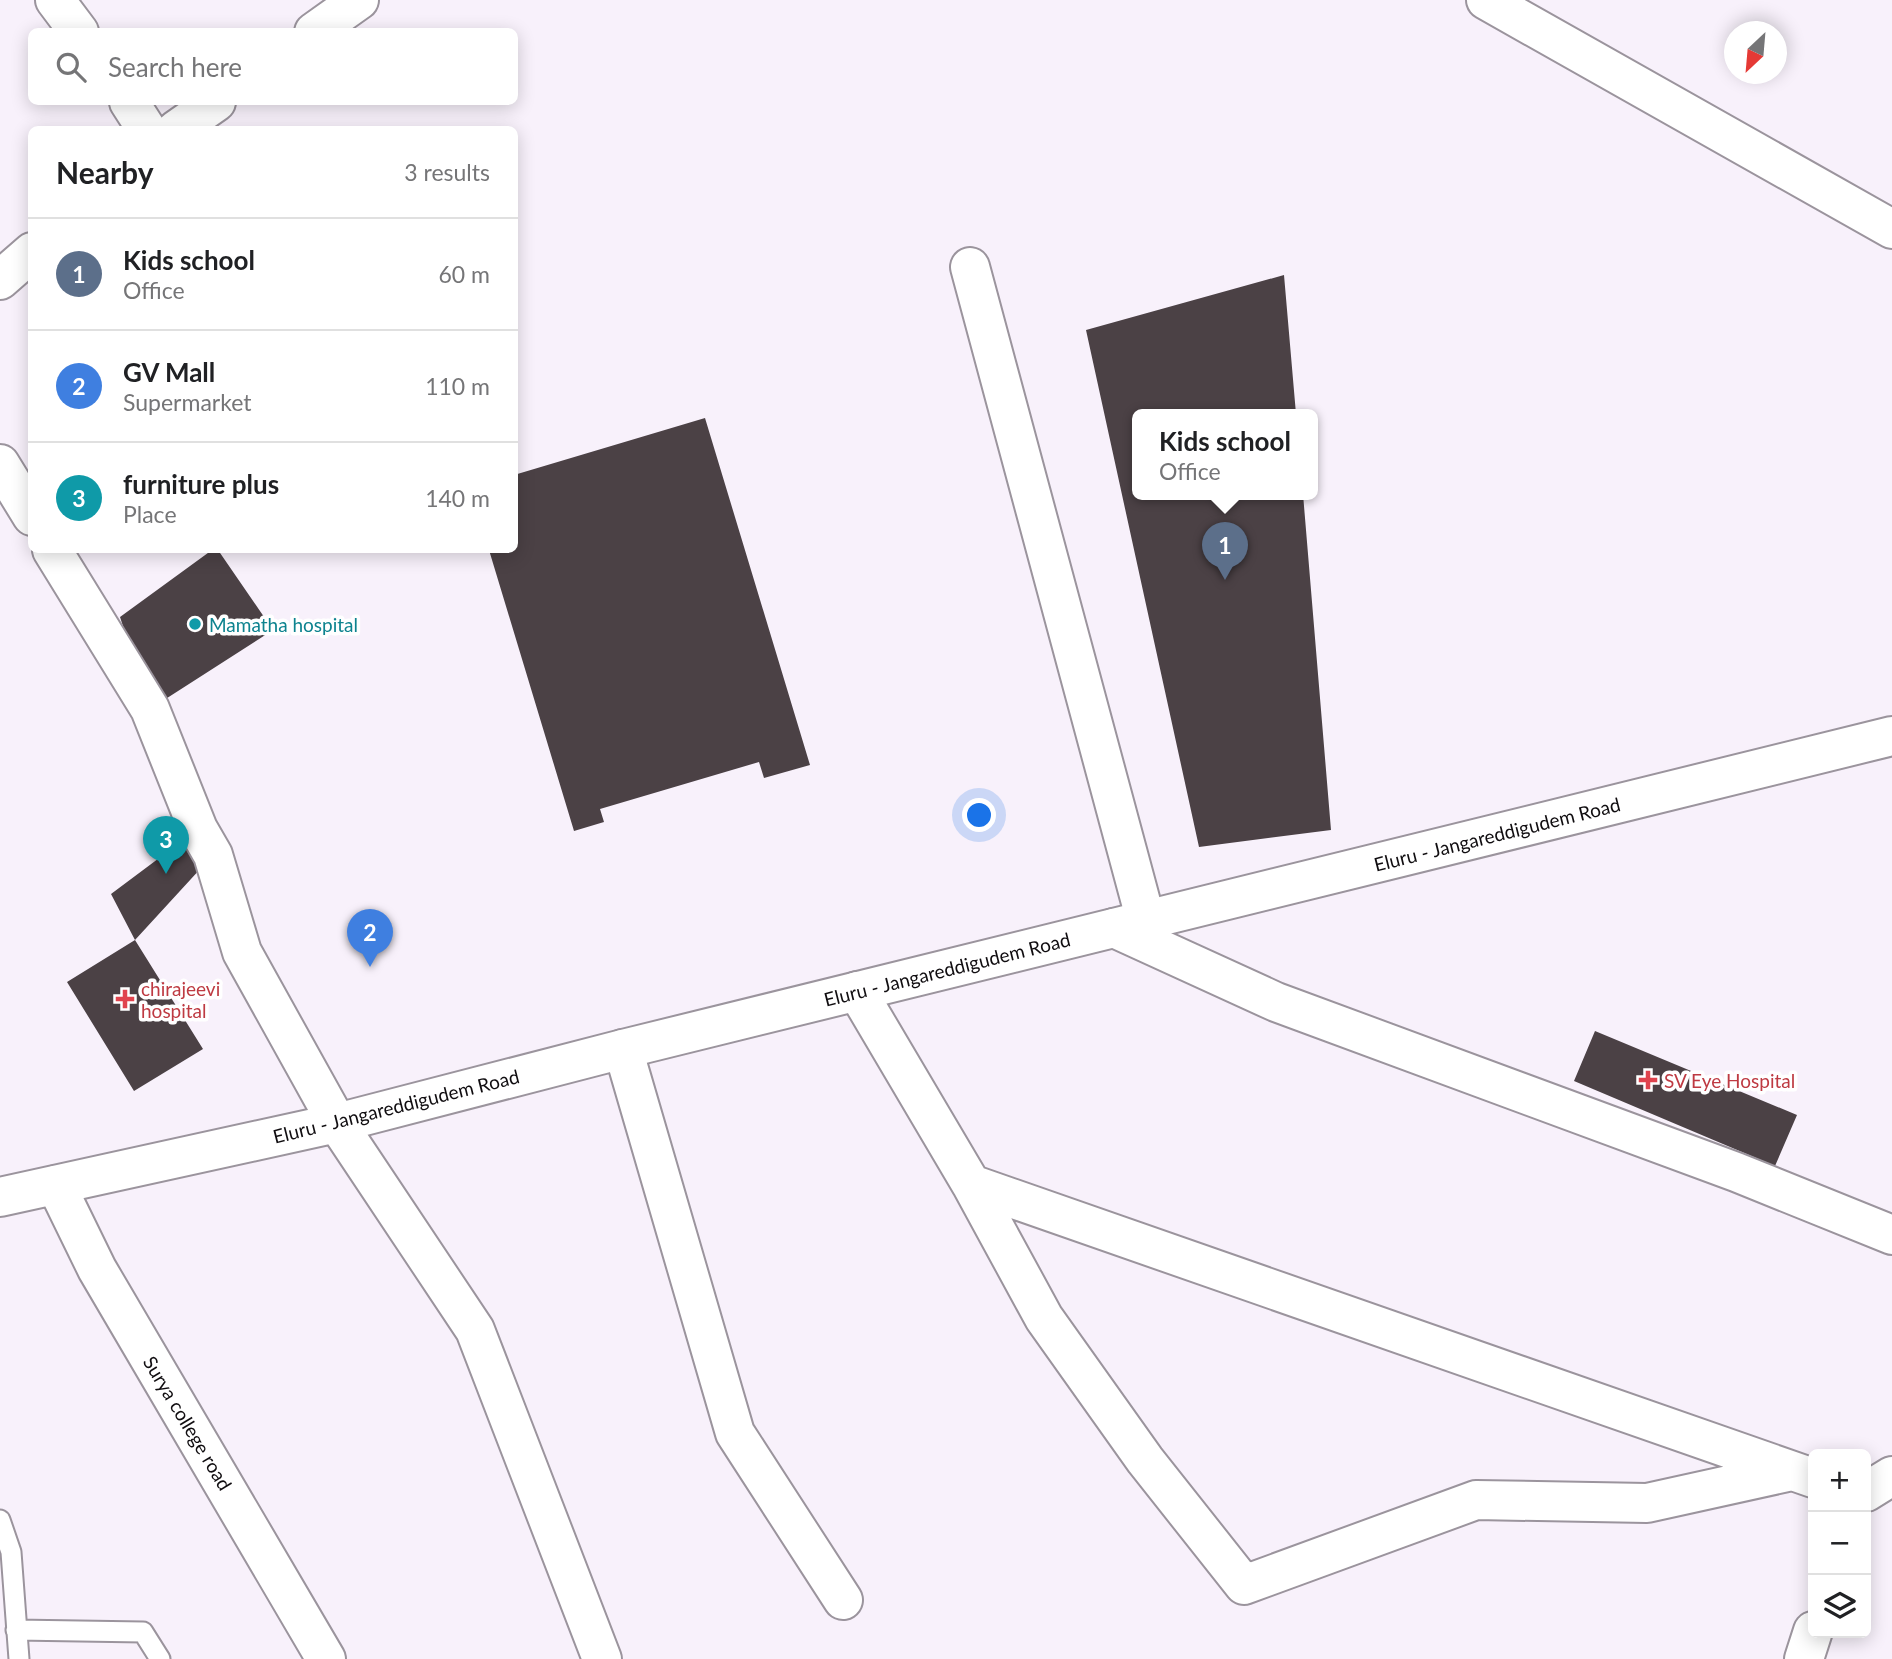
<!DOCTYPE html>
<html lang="en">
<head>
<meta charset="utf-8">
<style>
  body { margin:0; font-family:Lato,sans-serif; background:#f6f6f6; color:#202124 }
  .controls { position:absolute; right:21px; bottom:21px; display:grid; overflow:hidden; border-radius:10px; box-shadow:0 4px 18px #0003 }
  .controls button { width:63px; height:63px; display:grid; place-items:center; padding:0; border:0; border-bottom:2px solid #e0e0e0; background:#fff; color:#202124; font:35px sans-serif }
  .compass { position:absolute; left:1724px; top:21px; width:63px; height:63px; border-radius:50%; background:#fff; box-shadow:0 4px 18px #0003; rotate:206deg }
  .you { position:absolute; left:980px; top:816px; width:24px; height:24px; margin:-18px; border:5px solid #fff; border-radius:50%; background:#1a73e8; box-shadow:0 0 0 10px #1a73e833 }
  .badge { display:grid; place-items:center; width:46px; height:46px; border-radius:50%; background:#2e7415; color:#fff; font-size:23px; font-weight:700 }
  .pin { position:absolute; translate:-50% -58px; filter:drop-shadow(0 2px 4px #0008) }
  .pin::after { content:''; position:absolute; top:37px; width:24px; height:21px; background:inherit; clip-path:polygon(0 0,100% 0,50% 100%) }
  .popup { position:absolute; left:1132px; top:409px; width:186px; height:91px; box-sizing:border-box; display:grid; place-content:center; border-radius:10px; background:#fff; filter:drop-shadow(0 2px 5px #0005); font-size:23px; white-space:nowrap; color:#757577 }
  .popup b { font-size:26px; color:#202124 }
  .popup::after { content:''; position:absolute; left:50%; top:100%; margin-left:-14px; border:14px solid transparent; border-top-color:#fff }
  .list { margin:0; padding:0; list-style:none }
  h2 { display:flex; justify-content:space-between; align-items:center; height:91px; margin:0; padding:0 28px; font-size:30px }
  h2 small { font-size:23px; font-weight:400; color:#757577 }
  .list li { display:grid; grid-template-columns:46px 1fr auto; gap:21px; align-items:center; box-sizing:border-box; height:112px; padding:0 28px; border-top:2px solid #e0e0e0 }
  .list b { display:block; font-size:26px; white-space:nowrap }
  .list p { margin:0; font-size:23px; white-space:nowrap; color:#757577 }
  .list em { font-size:23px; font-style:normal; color:#757577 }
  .icon { flex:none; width:38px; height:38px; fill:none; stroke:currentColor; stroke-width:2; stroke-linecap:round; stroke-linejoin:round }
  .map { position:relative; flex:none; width:1892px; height:1659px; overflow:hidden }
  .search { position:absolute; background:#fff; box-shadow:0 4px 18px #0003; left:28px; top:28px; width:490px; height:77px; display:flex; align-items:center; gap:18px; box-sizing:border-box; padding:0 24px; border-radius:10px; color:#757577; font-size:26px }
  .panel { position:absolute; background:#fff; box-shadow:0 4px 18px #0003; left:28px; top:126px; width:490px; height:427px; border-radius:10px }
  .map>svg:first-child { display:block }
  .building { fill:#4b4145 }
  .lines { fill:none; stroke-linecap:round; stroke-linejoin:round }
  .lane-casing { stroke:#9b949d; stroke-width:23 }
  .street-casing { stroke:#9b949d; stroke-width:42 }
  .primary-casing { stroke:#9b949d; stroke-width:42 }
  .lane { stroke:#fff; stroke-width:19 }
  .street { stroke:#fff; stroke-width:38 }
  .primary { stroke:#fff; stroke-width:38 }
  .culture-dot { fill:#0f9aa8; stroke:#fff; stroke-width:2.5 }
  .health-dot { fill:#e0444e; stroke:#fff; stroke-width:2.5 }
  .labels { text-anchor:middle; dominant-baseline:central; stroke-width:7; stroke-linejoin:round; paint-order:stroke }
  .culture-label { font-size:19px; fill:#0d838f; stroke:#fff; text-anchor:start }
  .street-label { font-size:19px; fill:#100d10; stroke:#fff }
  .health-label { font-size:19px; fill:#be3a42; stroke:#fff; text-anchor:start }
</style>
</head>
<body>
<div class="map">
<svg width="1892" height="1659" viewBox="0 0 1892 1659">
  <rect width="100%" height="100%" fill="#f8f1fb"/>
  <path class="building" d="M1284 275 1296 414H1138V494H1303L1331 830 1199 847 1086 330Z
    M705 418 810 765 764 778 759 762 600 809 604 822 574 831 489 550H514V475Z
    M212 550H218L273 630 150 709 120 617Z
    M198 829 213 855 135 940 111 894Z
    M135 940 203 1049 134 1091 67 982Z
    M1595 1031 1797 1115 1775 1166 1574 1081Z"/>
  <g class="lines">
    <g class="lane-casing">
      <path id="lane" d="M0 1520 11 1552 19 1659
        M16 1630 143 1632 160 1659"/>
    </g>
    <g class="street-casing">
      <path id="street" d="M55 0 79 32
        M1486 0 1892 229
        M314 32 359 0
        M129 102 147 130
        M176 130 216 102
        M970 267 1146 921
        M0 280 32 252
        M0 464 32 516
        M52 550 150 709 198 829 213 855 242 952 337 1123 475 1330 602 1659
        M1114 928 1276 1002 1736 1172 1892 1235
        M857 991 971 1184 1813 1478
        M623 1049 735 1433 843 1600
        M971 1184 1044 1318 1145 1460 1244 1585 1476 1500 1647 1503 1792 1471
        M56 1185 97 1269 326 1659
        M1866 1492 1892 1476
        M1804 1659 1813 1631"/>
    </g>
    <g class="primary-casing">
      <path id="primary" d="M0 1197 337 1123 623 1049 1892 736"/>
    </g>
    <use href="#lane" class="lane"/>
    <use href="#street" class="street"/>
    <use href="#primary" class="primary"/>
  </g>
  <circle class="culture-dot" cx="195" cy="624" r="7"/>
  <g class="health-dot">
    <path d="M121.5 988.5h7v7h7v7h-7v7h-7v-7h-7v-7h7z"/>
    <path d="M1644.5 1069.5h7v7h7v7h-7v7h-7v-7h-7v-7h7z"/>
  </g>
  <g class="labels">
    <g class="culture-label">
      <text x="209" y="624">Mamatha hospital</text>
    </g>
    <g class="street-label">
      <text transform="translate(1497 834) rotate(-14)">Eluru - Jangareddigudem Road</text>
      <text transform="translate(947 969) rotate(-14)">Eluru - Jangareddigudem Road</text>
      <text transform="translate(396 1106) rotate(-14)">Eluru - Jangareddigudem Road</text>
      <text transform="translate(188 1423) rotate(59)">Surya college road</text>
    </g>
    <g class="health-label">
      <text x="141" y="988">chirajeevi<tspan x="141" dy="22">hospital</tspan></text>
      <text x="1664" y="1080">SV Eye Hospital</text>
    </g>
  </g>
</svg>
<div class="controls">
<button>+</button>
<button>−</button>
<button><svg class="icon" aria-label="layers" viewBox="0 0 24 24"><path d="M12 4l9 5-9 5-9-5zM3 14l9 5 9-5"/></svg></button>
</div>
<svg class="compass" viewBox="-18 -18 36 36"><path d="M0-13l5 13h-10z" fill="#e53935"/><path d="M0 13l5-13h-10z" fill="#757577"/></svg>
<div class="you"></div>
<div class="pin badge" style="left:1225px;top:580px;background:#5c6f8a">1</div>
<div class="popup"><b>Kids school</b>Office</div>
<div class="pin badge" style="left:370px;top:967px;background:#3f7fe0">2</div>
<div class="pin badge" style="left:166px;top:874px;background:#0f9aa8">3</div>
<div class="search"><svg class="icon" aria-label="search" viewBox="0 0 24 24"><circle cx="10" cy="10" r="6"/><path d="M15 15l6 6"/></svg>Search here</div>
<section class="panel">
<h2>Nearby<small>3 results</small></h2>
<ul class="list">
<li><span class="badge" style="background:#5c6f8a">1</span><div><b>Kids school</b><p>Office</p></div><em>60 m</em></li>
<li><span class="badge" style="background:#3f7fe0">2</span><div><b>GV Mall</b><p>Supermarket</p></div><em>110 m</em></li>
<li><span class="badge" style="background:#0f9aa8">3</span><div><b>furniture plus</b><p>Place</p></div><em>140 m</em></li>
</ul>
</section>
</div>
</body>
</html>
